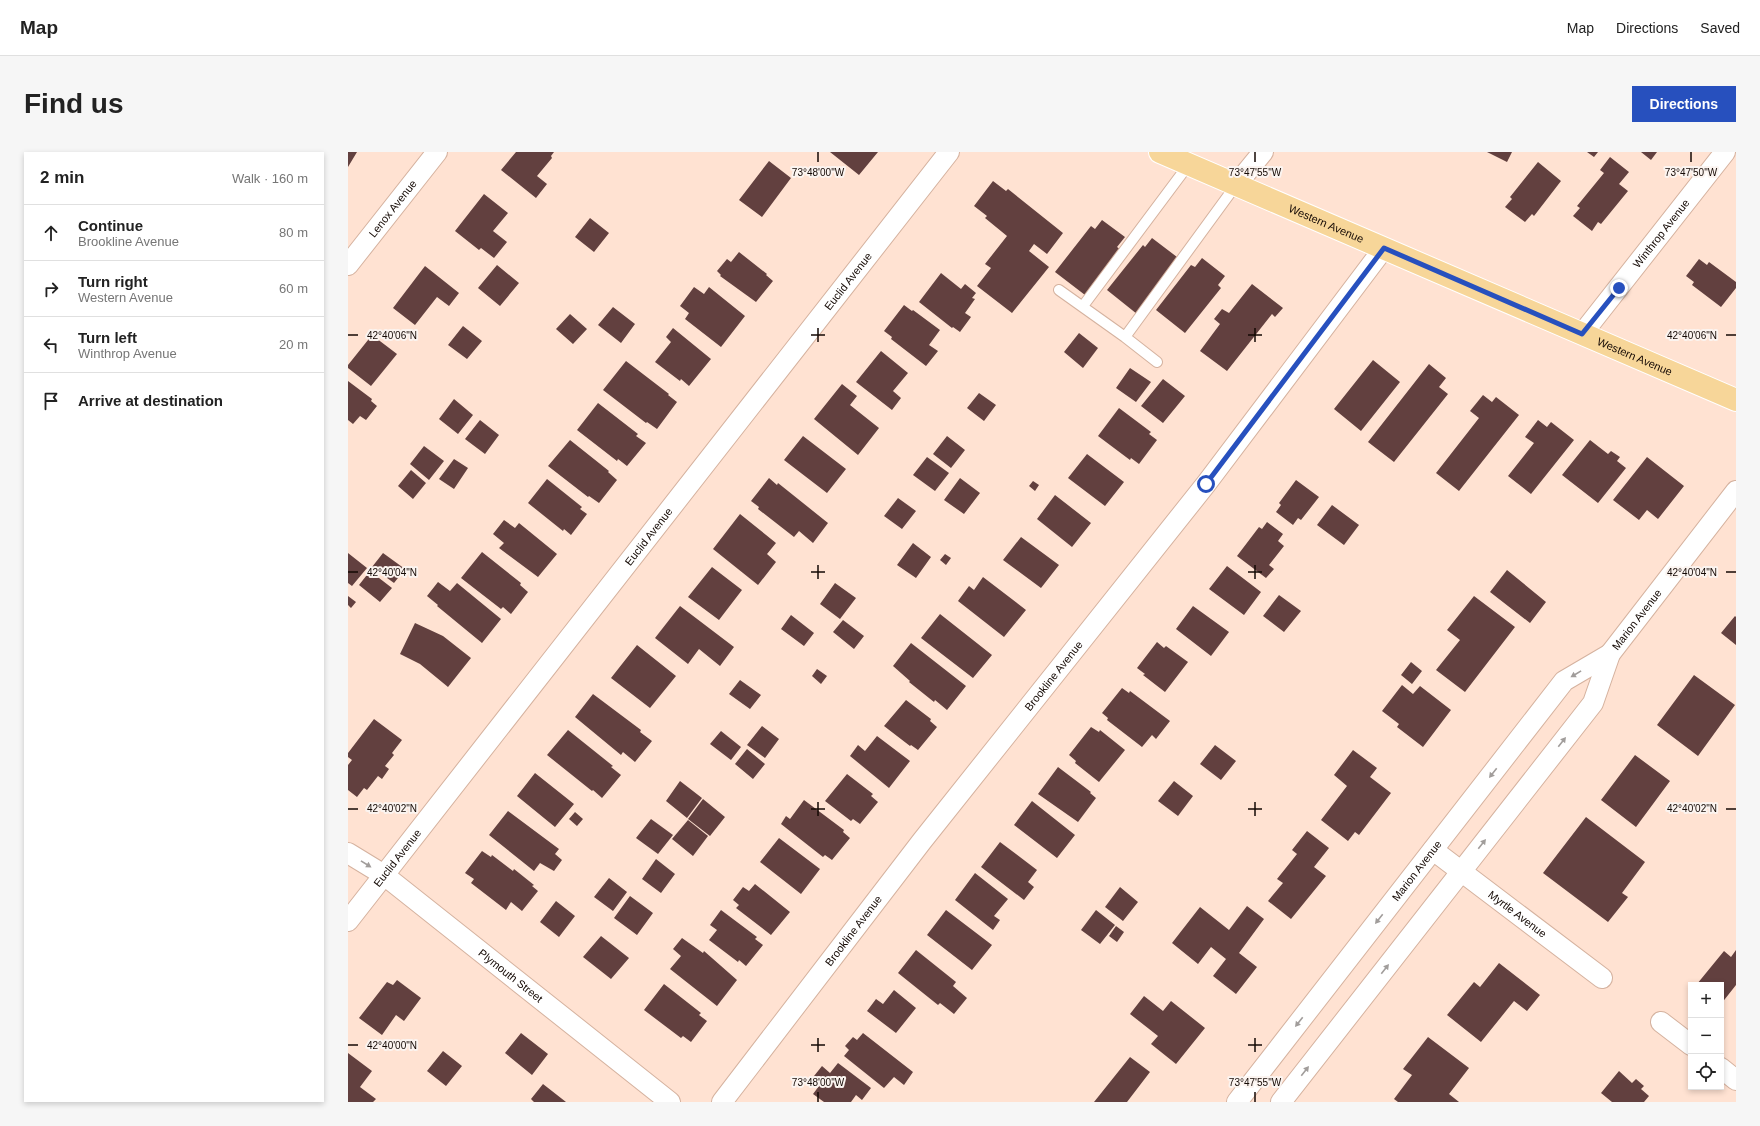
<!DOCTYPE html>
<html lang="en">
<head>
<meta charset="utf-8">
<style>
  body { margin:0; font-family:Arial,sans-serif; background:#f6f6f6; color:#222 }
  .controls { position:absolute; right:12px; bottom:12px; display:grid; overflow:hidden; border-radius:0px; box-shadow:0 2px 6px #0003 }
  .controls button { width:36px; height:36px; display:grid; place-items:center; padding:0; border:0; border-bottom:1px solid #e0e0e0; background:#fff; color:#222; font:20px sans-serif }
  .stop { position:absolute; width:12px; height:12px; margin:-9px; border:3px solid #2750be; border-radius:50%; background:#fff }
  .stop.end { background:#2750be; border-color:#fff; box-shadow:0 1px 4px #0008 }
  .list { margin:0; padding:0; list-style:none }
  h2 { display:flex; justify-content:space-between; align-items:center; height:52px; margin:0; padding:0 16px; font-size:17px }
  h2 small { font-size:13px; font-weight:400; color:#767676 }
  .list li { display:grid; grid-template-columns:26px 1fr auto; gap:12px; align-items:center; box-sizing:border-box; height:56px; padding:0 16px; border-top:1px solid #e0e0e0 }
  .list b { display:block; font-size:15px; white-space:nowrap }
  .list p { margin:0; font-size:13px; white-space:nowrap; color:#767676 }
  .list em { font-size:13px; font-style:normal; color:#767676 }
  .icon { flex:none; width:22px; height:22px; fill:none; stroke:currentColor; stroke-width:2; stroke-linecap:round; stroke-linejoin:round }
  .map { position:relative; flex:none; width:1388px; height:950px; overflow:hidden; border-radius:0px }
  header { display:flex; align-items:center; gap:24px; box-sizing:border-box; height:56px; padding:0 20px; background:#fff; border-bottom:1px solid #e0e0e0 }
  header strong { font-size:19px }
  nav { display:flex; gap:22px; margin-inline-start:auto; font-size:14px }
  .intro { display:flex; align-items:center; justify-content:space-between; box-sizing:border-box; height:96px; padding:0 24px }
  h1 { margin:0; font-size:28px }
  .button { padding:10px 18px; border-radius:0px; background:#2750be; color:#fff; font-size:14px; font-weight:700 }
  main { display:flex; gap:24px; padding:0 24px }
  aside { flex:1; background:#fff; border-radius:0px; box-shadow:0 2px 6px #0003 }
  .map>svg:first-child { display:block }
  .building { fill:#62403f }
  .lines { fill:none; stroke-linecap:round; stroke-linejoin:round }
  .service-casing { stroke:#d5b29f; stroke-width:12 }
  .minor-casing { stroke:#d5b29f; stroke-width:22 }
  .primary-casing { stroke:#fff; stroke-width:24 }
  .service { stroke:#fff; stroke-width:10 }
  .minor { stroke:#fff; stroke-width:20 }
  .primary { stroke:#f7d699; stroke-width:22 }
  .oneway { fill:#a19d9b }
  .route { stroke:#2750be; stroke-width:5 }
  .ticks { fill:none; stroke:#140904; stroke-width:1.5 }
  .labels { text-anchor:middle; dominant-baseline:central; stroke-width:4; stroke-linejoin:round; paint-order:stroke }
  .street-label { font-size:11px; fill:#140904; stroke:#fbf4f0 }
  .ticks-label { font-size:10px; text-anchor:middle; fill:#140904; stroke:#fbf4f0; stroke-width:4; stroke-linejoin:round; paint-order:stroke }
</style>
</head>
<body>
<header>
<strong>Map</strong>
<nav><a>Map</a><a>Directions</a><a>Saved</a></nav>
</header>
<div class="intro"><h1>Find us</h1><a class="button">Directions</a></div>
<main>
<aside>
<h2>2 min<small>Walk · 160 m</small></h2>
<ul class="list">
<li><svg class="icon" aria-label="ahead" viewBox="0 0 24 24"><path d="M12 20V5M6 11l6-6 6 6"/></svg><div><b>Continue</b><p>Brookline Avenue</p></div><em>80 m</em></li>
<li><svg class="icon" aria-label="right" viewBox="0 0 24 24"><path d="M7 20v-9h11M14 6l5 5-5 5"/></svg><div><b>Turn right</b><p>Western Avenue</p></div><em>60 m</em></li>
<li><svg class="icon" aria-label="left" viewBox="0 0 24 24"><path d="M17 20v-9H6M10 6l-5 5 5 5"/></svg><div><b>Turn left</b><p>Winthrop Avenue</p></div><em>20 m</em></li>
<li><svg class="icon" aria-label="arrive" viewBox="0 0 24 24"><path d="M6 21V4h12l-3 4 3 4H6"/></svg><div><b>Arrive at destination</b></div></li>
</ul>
</aside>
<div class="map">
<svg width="1388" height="950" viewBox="0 0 1388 950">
  <rect width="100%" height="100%" fill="#ffe2d2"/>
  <path class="building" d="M0 0H9L0 15Z
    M168 0H206L203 4 204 6 189 24 199 32 188 46 153 18Z
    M482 0H530L511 23Z
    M1139 0H1164L1159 10Z
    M1239 0H1250L1246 5Z
    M1293 0H1309L1303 8Z
    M1262 5 1281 20 1271 32 1280 39 1253 72 1250 70 1244 79 1225 64 1232 56 1229 54 1256 21 1252 18Z
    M421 9 443 26 414 65 391 48Z
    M1190 10 1213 29 1186 64 1184 62 1177 70 1157 55 1164 47 1162 45Z
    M645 29 658 39 660 37 715 81 699 102 686 92 681 99 701 115 664 161 629 134 643 116 637 112 659 84 637 66 639 64 626 54Z
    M136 42 160 61 145 79 159 90 146 106 133 96 131 98 107 79Z
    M242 66 261 81 246 100 227 85Z
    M754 68 777 85 769 95 773 98 737 143 707 120 743 74 747 77Z
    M804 86 829 105 822 115 825 117 789 162 759 138 795 93 797 95Z
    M391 100 419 122 418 123 425 129 408 150 372 124 373 123 369 119 379 107 383 110Z
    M854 106 877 124 870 133 873 136 837 181 808 158 843 113 847 115Z
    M1351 107 1359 113 1361 110 1388 130V136L1373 155 1344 133 1346 130 1338 124Z
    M149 113 171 131 152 154 130 136Z
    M77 114 111 141 101 154 89 145 67 173 45 156Z
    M593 121 613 137 617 132 628 141 624 146 627 147 617 161 623 165 612 180 605 175 604 176 571 150Z
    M904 132 935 156 927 165 924 162 879 219 852 199 872 172 866 167 874 157 881 161Z
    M346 135 356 142 361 135 397 164 373 195 337 167 341 161 332 154Z
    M556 153 564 159 565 158 592 178 581 193 590 199 578 214 543 187 544 185 536 179Z
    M265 155 287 172 273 191 250 173Z
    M222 162 239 177 225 192 208 177Z
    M115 174 134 189 119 207 100 193Z
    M325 176 363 207 341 234 333 227 332 229 307 210 323 190 318 185Z
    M731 181 750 196 735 216 716 200Z
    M24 183 49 202 23 234 0 216V213Z
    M533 199 560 221 545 239 553 246 544 258 508 230Z
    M1025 208 1052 230 1013 279 986 257Z
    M278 209 321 242 320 243 329 250 309 277 299 270 298 271 255 238Z
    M1081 212 1098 226 1091 235 1100 242 1046 310 1020 290Z
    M782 216 803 230 788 250 768 236Z
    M815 227 837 244 815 271 793 254Z
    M0 229 24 247 23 249 29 254 18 268 12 264 5 272 0 268Z
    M494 232 509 244 502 253 531 276 510 303 466 267Z
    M631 241 648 253 636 269 619 256Z
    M1135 243 1144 250 1148 245 1171 263 1111 339 1088 321 1131 266 1122 259Z
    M106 247 125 263 110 282 91 267Z
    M250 251 290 282 288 284 298 291 279 314 270 307 269 309 229 278Z
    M771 256 803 280 801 282 809 288 791 312 783 306 782 308 750 284Z
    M132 268 151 283 137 302 117 287Z
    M1190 268 1199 275 1203 270 1226 288 1183 342 1160 324 1186 291 1177 285Z
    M455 284 498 317 479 341 436 308Z
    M599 284 617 298 603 316 585 302Z
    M222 288 261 319 260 320 269 328 251 351 241 344 240 345 200 314Z
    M1242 288 1260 302 1263 299 1272 305 1269 309 1278 316 1250 351 1214 323Z
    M76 294 96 309 81 328 62 312Z
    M739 302 776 330 757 354 720 326Z
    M579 305 601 321 587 339 565 323Z
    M1299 305 1336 334 1310 367 1299 358 1291 368 1265 348Z
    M106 307 120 316 106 337 91 327Z
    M63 318 78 331 65 347 50 334Z
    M421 326 429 333 430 331 480 371 465 391 451 379 446 385 410 357 411 355 403 349Z
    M612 326 632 341 616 362 596 348Z
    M199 327 234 355 232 357 239 362 223 383 216 377 215 379 180 351Z
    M948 328 971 345 953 368 950 366 945 373 928 360 933 353 931 351Z
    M685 329 691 333 687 339 681 334Z
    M707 343 743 371 724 395 689 367Z
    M550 346 568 359 554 377 536 364Z
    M984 353 1011 373 996 393 969 373Z
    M392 362 428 391 419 402 428 410 410 433 365 397Z
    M156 368 167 376 171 371 209 402 190 425 151 396 156 391 145 382Z
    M919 370 935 382 930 389 936 394 921 413 926 417 918 426 889 404 911 375 914 377Z
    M673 385 711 413 693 436 655 408Z
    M565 391 583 405 568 426 549 413Z
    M134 400 173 431 172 433 180 440 163 462 155 455 153 457 113 426Z
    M0 401 19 416 4 434 0 431Z
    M35 401 57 417 46 431 24 415Z
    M597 402 603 406 598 413 592 408Z
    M879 414 913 440 896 463 861 437Z
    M364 415 394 438 371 468 340 445Z
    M1159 418 1198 450 1182 471 1142 440Z
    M22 419 44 436 32 450 11 433Z
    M635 425 678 458 656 485 610 449 621 434 626 438Z
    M90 430 102 439 109 431 153 467 134 491 89 454 90 453 79 444Z
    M487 431 508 446 492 467 472 452Z
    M931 443 953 459 936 480 915 464Z
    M0 444 8 450 3 456 0 453Z
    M1126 444 1167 475 1117 540 1088 518 1112 488 1099 478Z
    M332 454 386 495 372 514 351 497 340 512 307 486Z
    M845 454 881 480 863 504 828 477Z
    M592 462 644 503 625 526 573 486Z
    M443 463 466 481 456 494 433 477Z
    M1387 464 1388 465V493L1373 481Z
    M495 468 516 484 506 497 485 480Z
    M67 471 95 484 123 506 100 535 72 512 52 502Z
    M809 490 816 496 818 494 840 510 817 540 795 523 797 522 789 516Z
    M563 491 618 534 599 558 587 548 586 550 561 530 562 529 545 514Z
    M289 493 328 524 302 556 263 526Z
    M1063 510 1074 519 1064 532 1053 523Z
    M469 517 479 524 473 532 464 524Z
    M1346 523 1387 553 1350 604 1309 573Z
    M392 528 413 543 402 557 381 542Z
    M1054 533 1065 542 1072 534 1103 558 1075 595 1049 575 1051 572 1034 559Z
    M774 536 781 541 782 539 822 569 808 587 804 583 794 595 759 568 760 566 754 561Z
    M245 542 293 578 292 580 304 589 287 610 275 600 273 603 227 565Z
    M558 548 583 567 582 569 589 575 570 598 563 593 562 594 536 574Z
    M26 567 54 588 44 601 46 603 37 614 41 617 34 627 30 624 19 638 16 636 9 645 0 638V613L4 608 0 605V601Z
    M414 574 431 587 417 606 399 593Z
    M743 575 751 580 752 578 777 598 751 630 727 611 728 609 721 603Z
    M220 578 265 614 263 615 273 623 254 646 245 638 244 639 199 603Z
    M373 579 393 595 383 608 362 592Z
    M529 584 562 609 541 636 502 604 510 593 517 599Z
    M867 593 888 609 873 628 852 612Z
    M399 597 417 612 405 627 387 612Z
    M1005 598 1029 616 1022 625 1043 641 1011 683 1007 680 1000 689 973 668 999 634 986 623Z
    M1287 603 1322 629 1288 675 1253 648Z
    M710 615 743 640 742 641 748 646 730 670 690 642Z
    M187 621 226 652 207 675 169 644Z
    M499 622 525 642 523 644 530 650 512 672 505 667 503 669 477 649Z
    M332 629 354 646 339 666 318 649Z
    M826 629 845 644 830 664 810 649Z
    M355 647 377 665 362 684 340 667Z
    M456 648 496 678 495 680 502 686 484 708 477 703 475 705 433 672 438 664 442 667Z
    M684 649 727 683 709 706 666 673Z
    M160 659 211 697 207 702 214 708 206 719 192 711 186 719 141 683Z
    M227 660 235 667 229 674 221 667Z
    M1238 665 1297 710 1274 741 1280 745 1260 770 1195 721Z
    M303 667 325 683 310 702 288 686Z
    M340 668 360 684 345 704 324 687Z
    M959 679 981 696 966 715 978 724 943 767 920 749 935 731 929 727 949 702 944 698Z
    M431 686 472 717 453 742 412 710Z
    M652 690 689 718 680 730 686 735 676 748 633 715Z
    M134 699 143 705 144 703 165 719 166 717 186 733 184 734 190 739 174 759 163 750 158 758 123 731 126 727 117 721Z
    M308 707 327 722 313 741 294 727Z
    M627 721 660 747 646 764 652 768 645 778 607 748Z
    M261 726 279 740 265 759 246 745Z
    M407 732 442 760 423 783 388 756 391 753 385 748 395 735 401 739Z
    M772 735 790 750 775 769 757 755Z
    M282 744 305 761 289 783 266 766Z
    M208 749 227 764 211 785 192 770Z
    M899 754 916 767 891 801 909 815 888 842 865 824 878 807 863 795 850 812 824 791 852 755 881 778Z
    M373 758 409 785 407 787 415 793 398 814 391 808 390 810 361 788 369 778 362 773Z
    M598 758 644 793 624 818 579 783Z
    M748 758 767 773 752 792 733 778Z
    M768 774 776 780 769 790 761 784Z
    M253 784 281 806 263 827 235 805Z
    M334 786 355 801 356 799 389 828 369 854 322 817 333 804 325 797Z
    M568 798 608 830 605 834 619 846 606 862 592 851 590 853 550 821Z
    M1388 798V833L1373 852V833L1349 832 1376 799 1383 805Z
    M1151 811 1192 843 1179 859 1166 849 1133 890 1099 863 1126 830 1132 835Z
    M49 828 73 846 56 869 48 863 34 883 11 866 39 830 45 833Z
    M316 832 353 861 351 863 359 869 343 890 335 884 333 886 296 858Z
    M546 838 568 856 548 881 519 859 528 847 535 852Z
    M796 844 815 859 823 849 857 876 828 912 803 892 810 884 782 862Z
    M173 881 200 902 184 923 157 901Z
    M515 881 565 920 556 933 546 925 536 936 496 904 501 898 497 894 505 885 509 888Z
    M1080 885 1121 916 1101 942 1111 950H1050L1046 947 1064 923 1055 917Z
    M95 899 114 914 98 934 79 919Z
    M0 901 24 919 12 935 28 947 25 950H0Z
    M782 905 802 920 779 950H746Z
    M490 911 523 936 514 948 508 943 503 950H476L465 942 474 930 466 924 474 914 482 921Z
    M1271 919 1284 931 1288 927 1296 934 1293 937 1301 944 1296 950H1264L1253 941Z
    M195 932 218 950H186L183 947Z"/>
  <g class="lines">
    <g class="service-casing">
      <path id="service" d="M711 138 777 185
        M735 154 841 12
        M809 210 777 185 888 33"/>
    </g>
    <g class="minor-casing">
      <g id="minor">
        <path d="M888 33 915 0"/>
        <path id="s1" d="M0 113 89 0"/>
        <path id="s2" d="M1234 182 1377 0"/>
        <path id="s3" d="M1085 698 1254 826"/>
        <path id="s4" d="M0 701 36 723 322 950"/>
        <path id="s5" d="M0 769 601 0"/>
        <path d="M1313 870 1343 893"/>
        <path d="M1373 916 1388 928"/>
        <path id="s6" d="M374 950 574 689 858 332 1036 96"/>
        <path id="s7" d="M889 950 1216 529 1262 502"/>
        <path id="s8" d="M933 950 1245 551 1262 502 1388 339"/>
      </g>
    </g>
    <g class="primary-casing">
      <g id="primary">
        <path id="s9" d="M812 0 1388 248"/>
      </g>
    </g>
    <use href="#service" class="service"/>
    <use href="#minor" class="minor"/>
    <use href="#primary" class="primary"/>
  </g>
  <defs><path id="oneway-solid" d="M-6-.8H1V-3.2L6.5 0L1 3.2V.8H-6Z"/></defs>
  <g class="oneway">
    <use href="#oneway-solid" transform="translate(1228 522) rotate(149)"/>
    <use href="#oneway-solid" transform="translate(1214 590) rotate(-52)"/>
    <use href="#oneway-solid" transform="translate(1145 621) rotate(128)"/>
    <use href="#oneway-solid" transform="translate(1134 692) rotate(-52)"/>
    <use href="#oneway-solid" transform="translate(18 712) rotate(32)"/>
    <use href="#oneway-solid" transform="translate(1031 767) rotate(128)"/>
    <use href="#oneway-solid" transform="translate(1037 817) rotate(-52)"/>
    <use href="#oneway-solid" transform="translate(951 870) rotate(128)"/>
    <use href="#oneway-solid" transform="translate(957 919) rotate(-52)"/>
  </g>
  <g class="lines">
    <path class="route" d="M858 332 1036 96 1234 182 1271 136"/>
  </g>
  <path class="ticks" d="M470 0V10M907 0V10M1343 0V10M470 176V190M907 176V190M0 183H10M463 183H477M900 183H914M1378 183H1388M470 413V427M907 413V427M0 420H10M463 420H477M900 420H914M1378 420H1388M470 650V664M907 650V664M0 657H10M463 657H477M900 657H914M1378 657H1388M470 886V900M907 886V900M0 893H10M463 893H477M900 893H914M470 940V950M907 940V950"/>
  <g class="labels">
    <g class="street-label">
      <text stroke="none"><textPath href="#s1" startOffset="72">Lenox Avenue</textPath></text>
      <text stroke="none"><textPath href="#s9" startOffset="181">Western Avenue</textPath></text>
      <text stroke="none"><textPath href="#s2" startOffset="128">Winthrop Avenue</textPath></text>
      <text stroke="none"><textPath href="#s5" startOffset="812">Euclid Avenue</textPath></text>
      <text stroke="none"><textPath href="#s9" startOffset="517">Western Avenue</textPath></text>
      <text stroke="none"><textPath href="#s5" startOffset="488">Euclid Avenue</textPath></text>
      <text stroke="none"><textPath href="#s8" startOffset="602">Marion Avenue</textPath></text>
      <text stroke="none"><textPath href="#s6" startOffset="540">Brookline Avenue</textPath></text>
      <text stroke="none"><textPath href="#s5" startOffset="80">Euclid Avenue</textPath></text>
      <text stroke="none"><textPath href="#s7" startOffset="293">Marion Avenue</textPath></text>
      <text stroke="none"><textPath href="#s3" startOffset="106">Myrtle Avenue</textPath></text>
      <text stroke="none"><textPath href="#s6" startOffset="216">Brookline Avenue</textPath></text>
      <text stroke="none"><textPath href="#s4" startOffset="204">Plymouth Street</textPath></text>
    </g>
  </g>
  <g class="ticks-label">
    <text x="470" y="24">73°48'00"W</text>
    <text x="907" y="24">73°47'55"W</text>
    <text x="1343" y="24">73°47'50"W</text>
    <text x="44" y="187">42°40'06"N</text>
    <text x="1344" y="187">42°40'06"N</text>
    <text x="44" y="424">42°40'04"N</text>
    <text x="1344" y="424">42°40'04"N</text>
    <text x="44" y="660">42°40'02"N</text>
    <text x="1344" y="660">42°40'02"N</text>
    <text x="44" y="897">42°40'00"N</text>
    <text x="470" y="934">73°48'00"W</text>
    <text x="907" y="934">73°47'55"W</text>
  </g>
</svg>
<div class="controls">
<button>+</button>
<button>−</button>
<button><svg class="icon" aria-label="locate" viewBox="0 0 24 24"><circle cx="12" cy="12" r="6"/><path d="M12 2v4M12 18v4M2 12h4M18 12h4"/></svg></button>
</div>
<div class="stop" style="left:858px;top:332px"></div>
<div class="stop end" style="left:1271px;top:136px"></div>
</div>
</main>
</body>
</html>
